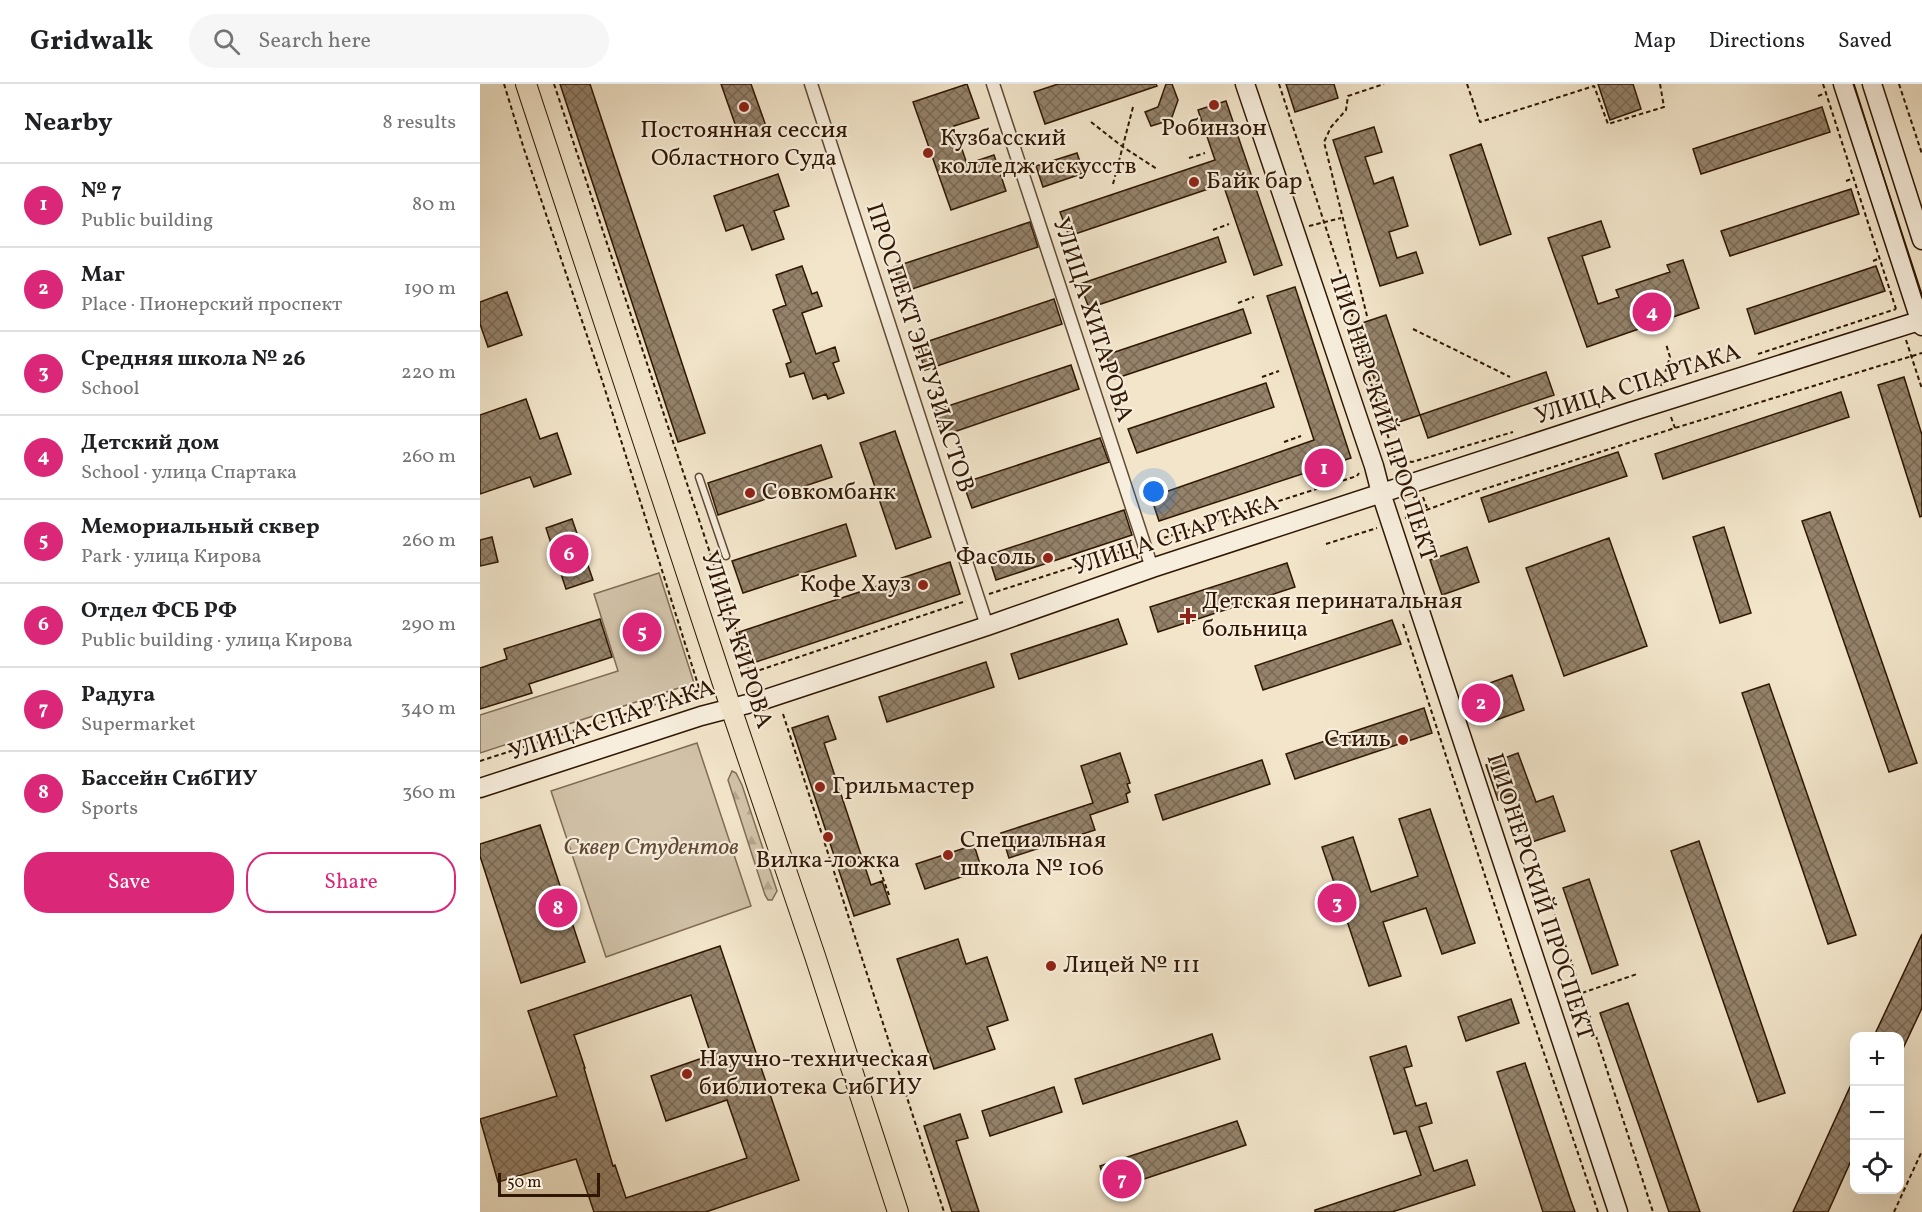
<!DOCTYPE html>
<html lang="en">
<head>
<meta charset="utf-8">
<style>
  body { margin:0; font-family:Vollkorn,serif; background:#f6f6f6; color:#202124 }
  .controls { position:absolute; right:18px; bottom:18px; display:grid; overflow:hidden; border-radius:12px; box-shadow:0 6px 24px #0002 }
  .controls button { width:54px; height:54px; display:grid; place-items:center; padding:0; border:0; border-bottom:2px solid #e0e0e0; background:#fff; color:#202124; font:30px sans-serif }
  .scale { position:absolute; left:18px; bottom:15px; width:102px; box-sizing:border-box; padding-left:6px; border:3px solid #2f1703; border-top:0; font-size:16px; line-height:21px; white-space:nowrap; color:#2f1703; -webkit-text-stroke:4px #f7eedd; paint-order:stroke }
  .you { position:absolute; left:674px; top:408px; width:21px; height:21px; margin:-15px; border:4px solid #fff; border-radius:50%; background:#1a73e8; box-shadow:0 0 0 9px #1a73e833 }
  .badge { display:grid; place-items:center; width:39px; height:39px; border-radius:50%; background:#db2777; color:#fff; font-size:20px; font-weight:700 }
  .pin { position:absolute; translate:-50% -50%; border:3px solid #fff; box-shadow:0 2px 6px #0006 }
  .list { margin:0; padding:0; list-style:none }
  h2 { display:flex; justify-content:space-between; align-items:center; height:78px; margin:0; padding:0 24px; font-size:26px }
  h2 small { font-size:20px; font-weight:400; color:#757577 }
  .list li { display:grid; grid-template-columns:39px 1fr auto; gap:18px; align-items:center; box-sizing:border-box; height:84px; padding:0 24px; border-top:2px solid #e0e0e0 }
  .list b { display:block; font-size:22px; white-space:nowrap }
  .list p { margin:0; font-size:20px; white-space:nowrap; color:#757577 }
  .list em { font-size:20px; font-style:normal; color:#757577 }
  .actions { display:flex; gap:12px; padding:18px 24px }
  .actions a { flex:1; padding:14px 0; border:2px solid #db2777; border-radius:24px; text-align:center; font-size:21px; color:#db2777 }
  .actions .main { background:#db2777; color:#fff }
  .icon { flex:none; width:33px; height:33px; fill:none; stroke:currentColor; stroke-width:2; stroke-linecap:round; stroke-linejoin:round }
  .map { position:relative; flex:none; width:1442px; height:1128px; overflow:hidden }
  header { display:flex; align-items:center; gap:36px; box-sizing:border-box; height:84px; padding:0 30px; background:#fff; border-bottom:2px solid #e0e0e0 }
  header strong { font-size:28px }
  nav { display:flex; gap:33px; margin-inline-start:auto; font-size:21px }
  .search { width:420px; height:54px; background:#f6f6f6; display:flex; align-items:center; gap:15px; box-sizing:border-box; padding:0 21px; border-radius:33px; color:#757577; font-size:22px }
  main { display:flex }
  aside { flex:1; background:#fff }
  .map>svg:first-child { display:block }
  .forest { fill:url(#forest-firs); stroke:#806c56; stroke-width:1.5 }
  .green { fill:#d1c2a8; stroke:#806c56; stroke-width:1.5 }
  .building { fill:url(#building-cross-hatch); stroke:#2f1703; stroke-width:1.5; fill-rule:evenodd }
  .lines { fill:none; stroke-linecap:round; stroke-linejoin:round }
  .lane-casing { stroke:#604a35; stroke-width:9 }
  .street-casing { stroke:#604a35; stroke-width:15 }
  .secondary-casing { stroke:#2f1703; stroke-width:21 }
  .primary-casing { stroke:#2f1703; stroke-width:22 }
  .path { stroke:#2f1703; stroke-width:2; stroke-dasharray:4.5 3; stroke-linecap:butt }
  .lane { stroke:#f7eedd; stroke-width:6 }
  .street { stroke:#f7eedd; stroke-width:12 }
  .secondary { stroke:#f7eedd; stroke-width:18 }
  .primary { stroke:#f2e5ca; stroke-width:20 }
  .tram { stroke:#2f1703; stroke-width:1.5 }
  .poi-dot { fill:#8f2418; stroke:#f7eedd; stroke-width:2 }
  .labels { text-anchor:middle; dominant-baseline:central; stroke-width:4.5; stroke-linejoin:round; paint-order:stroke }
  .poi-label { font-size:24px; fill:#2f1703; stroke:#f7eedd; text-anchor:start }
  .street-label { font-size:24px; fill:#2f1703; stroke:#f7eedd }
  .park-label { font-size:24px; font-style:italic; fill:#604a35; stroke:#f7eedd }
</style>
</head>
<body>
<header>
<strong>Gridwalk</strong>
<div class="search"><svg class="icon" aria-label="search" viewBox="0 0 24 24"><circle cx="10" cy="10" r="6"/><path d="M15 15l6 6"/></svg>Search here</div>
<nav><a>Map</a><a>Directions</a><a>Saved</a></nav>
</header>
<main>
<aside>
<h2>Nearby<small>8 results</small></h2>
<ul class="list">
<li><span class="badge">1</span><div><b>№ 7</b><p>Public building</p></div><em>80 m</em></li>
<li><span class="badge">2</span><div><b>Маг</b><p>Place · Пионерский проспект</p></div><em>190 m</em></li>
<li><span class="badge">3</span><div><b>Средняя школа № 26</b><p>School</p></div><em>220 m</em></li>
<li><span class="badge">4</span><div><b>Детский дом</b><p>School · улица Спартака</p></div><em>260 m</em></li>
<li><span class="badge">5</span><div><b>Мемориальный сквер</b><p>Park · улица Кирова</p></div><em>260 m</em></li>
<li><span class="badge">6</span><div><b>Отдел ФСБ РФ</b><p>Public building · улица Кирова</p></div><em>290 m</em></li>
<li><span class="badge">7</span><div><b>Радуга</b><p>Supermarket</p></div><em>340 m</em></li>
<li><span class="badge">8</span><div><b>Бассейн СибГИУ</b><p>Sports</p></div><em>360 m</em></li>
</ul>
<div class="actions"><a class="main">Save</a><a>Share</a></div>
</aside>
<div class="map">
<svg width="1442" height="1128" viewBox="0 0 1442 1128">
  <defs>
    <pattern id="forest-firs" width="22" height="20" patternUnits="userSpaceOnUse" patternTransform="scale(1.5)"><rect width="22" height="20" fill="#d1c2a8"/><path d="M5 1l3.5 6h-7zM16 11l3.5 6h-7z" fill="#b4a68f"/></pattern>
    <pattern id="building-cross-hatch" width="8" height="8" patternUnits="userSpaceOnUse" patternTransform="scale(1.5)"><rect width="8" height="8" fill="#94826a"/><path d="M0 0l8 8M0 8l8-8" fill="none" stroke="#796955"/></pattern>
  </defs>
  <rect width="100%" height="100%" fill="#f2e5ca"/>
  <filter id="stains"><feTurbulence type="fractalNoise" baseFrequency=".00333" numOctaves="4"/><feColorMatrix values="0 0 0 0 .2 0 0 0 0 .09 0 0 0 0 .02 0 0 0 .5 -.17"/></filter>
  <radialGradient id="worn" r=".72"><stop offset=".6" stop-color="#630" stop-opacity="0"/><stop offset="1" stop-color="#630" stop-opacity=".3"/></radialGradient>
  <path class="forest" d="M252 687 256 689 262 701 297 807 292 816H288L285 811 248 696Z"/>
  <path class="green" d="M179 489 214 599 0 669V631L138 587 114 510Z
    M217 659 271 822 126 873 71 707Z"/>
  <path class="building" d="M80 0H110L225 349 198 358Z
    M241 0H271L287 45 260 54Z
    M487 0 499 34 474 42 487 80 514 71 526 107 471 126 433 18Z
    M578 0H676L677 2 565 40 554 8Z
    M686 0H692L698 16 691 36 671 42 665 28 678 23Z
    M806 0H854L858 14 815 28Z
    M1118 0H1153L1161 25 1130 36Z
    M746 17 802 181 774 191 743 100 589 152 580 128 735 76 718 26Z
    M1342 23 1350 48 1221 90 1213 65Z
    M894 43 902 68 885 73 894 100 913 93 928 142 909 148 917 174 936 168 943 189 900 202 853 56Z
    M1001 60 1031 150 1000 161 970 71Z
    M597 69 604 89 563 103 556 82Z
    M298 90 309 122 294 127 304 155 272 166 263 141 246 147 234 112Z
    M1371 105 1379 130 1250 172 1241 147Z
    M1121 137 1130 163 1102 172 1118 220 1139 213 1136 206 1190 188 1187 181 1203 176 1219 224 1107 263 1068 154Z
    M550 138 558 163 423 208 414 183Z
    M738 153 746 178 609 224 600 200Z
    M322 182 332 210 337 208 342 222 322 229 336 270 355 263 359 277 353 279 364 309 348 315 346 310 333 315 324 289 310 293 306 280 311 278 293 226 306 221 296 191Z
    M1396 182 1405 207 1275 250 1267 225Z
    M815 203 871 374 679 437 671 413 834 356 787 212Z
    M27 208 42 251 8 263 0 240V218Z
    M574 215 582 240 445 286 437 261Z
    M763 225 771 249 634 295 626 271Z
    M906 231 940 331 910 341 876 241Z
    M591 281 599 305 462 352 453 327Z
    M1066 288 1074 311 948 354 940 331Z
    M1424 293 1442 351V432L1440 433 1398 301Z
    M786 299 794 323 657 369 648 345Z
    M1361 308 1369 333 1183 395 1175 370Z
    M46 315 60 355 77 349 91 390 54 403 50 393 0 410V331Z
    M415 347 451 453 416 465 380 359Z
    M620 354 629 378 492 424 483 399Z
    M341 361 352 393 238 431 228 399Z
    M1138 368 1147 392 1009 438 1001 414Z
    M644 426 652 451 516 496 508 471Z
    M1350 428 1437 679 1409 688 1322 437Z
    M92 435 113 496 86 505 66 444Z
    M366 440 376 472 263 509 252 477Z
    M1244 443 1271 529 1240 539 1213 453Z
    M12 453 18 478 0 482V456Z
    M1129 454 1167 562 1084 592 1046 484Z
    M987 463 999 498 962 511 950 476Z
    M470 478 480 510 270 580 259 548Z
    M807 479 815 503 678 548 670 523Z
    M120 535 132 573 49 600 52 609 0 625V584L27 575 24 565Z
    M638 535 647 560 539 595 531 570Z
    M912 536 921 560 783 606 775 582Z
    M506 578 514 603 407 638 399 613Z
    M1032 591 1044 626 1008 639 996 604Z
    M1289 600 1376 851 1348 860 1262 609Z
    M944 624 952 649 815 695 806 670Z
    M348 632 356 655 344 659 391 801 402 797 410 820 374 832 312 644Z
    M640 669 650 699 647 700 650 708 646 710 648 718 610 731 615 746 529 774 521 749 613 719 601 682Z
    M1038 669 1056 718 1073 712 1085 747 1049 759 1032 711 1018 716 1006 681Z
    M782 676 790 700 683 736 675 711Z
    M950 725 995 859 962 870 946 824 903 838 921 892 889 902 842 763 873 753 891 808 938 792 919 735Z
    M60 741 105 878 41 899 0 772V760Z
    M1219 757 1305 1009 1278 1018 1191 767Z
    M494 761 502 786 445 805 436 780Z
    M1109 795 1138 881 1112 890 1083 804Z
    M1442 850V924L1419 973V952H1394Z
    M478 855 486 880 507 873 528 936 507 943 515 965 454 985 417 875Z
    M240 862 319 1096 226 1128H114L96 1075 18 1098 0 1035 77 1012 48 927ZM211 911 231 971 171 992 186 1037 247 1016 267 1074 146 1114 135 1081 133 1082 104 984H105L94 951Z
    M1031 915 1039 939 986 957 978 933Z
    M1148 919 1220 1128H1189L1120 929Z
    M732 950 740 975 603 1020 595 995Z
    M926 962 932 982 924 984 936 1022 946 1019 952 1039 939 1043 954 1087 987 1076 995 1101 912 1128H835V1126L941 1091 926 1047 914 1050 890 973Z
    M1045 979 1091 1117 1095 1128H1063L1017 988Z
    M1374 994V1070L1348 1128H1313Z
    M574 1003 582 1028 510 1052 502 1027Z
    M480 1030 488 1054 476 1057 499 1128H472L444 1042Z
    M757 1037 766 1061 628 1107 620 1082Z"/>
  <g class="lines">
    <g class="lane-casing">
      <path id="lane" d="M219 393 246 472"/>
    </g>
    <g class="street-casing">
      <path id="street" d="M331 0 507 542
        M513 0 672 484"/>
    </g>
    <g class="secondary-casing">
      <path id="secondary" d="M765 0 894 382 901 409 1138 1128
        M1363 0 1442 242
        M1392 0 1442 156
        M0 704 221 632 283 616 507 542 672 484 1150 328 1442 236"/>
    </g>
    <g class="primary-casing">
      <path id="primary" d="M46 0 251 624 335 872 418 1128"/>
    </g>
    <path class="path" d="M24 0 44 65 122 296 220 607
      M74 0 269 586
      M799 0 873 227 871 237 915 374
      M987 0 1000 38 1114 2 1128 40 1184 23 1180 0
      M1343 0 1416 225
      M1419 0 1442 70
      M1338 12 1346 9
      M611 38 643 63 677 85
      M709 74 725 69
      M1366 97 1374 94
      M633 100 653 23
      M829 142 861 134
      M733 146 749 140
      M1393 177 1400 174
      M758 219 774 213
      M887 232 844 58 851 43 866 26 868 12 904 0
      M933 245 1030 293
      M1426 256 1442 305
      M1278 270 1416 225
      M782 293 799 287
      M1181 302 1190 273 1186 260
      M1191 333 1195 344
      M804 358 821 352
      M908 378 916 375 932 378 1033 348
      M834 386 840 404
      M943 413 947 424
      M925 434 992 409 1195 344 1442 269
      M677 456 877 392 879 389
      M846 460 897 444
      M509 510 652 464
      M923 540 1037 890 1118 1128
      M274 588 278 600
      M259 591 269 586 274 588 486 517
      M303 630 464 1128
      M0 677 229 603
      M1055 774 1102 909 1173 1128
      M400 786 409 811
      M1102 909 1157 890
      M1414 1128 1442 1067"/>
    <use href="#lane" class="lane"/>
    <use href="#street" class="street"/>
    <use href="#secondary" class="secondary"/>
    <use href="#primary" class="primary"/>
    <path class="tram" d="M1374 0 1442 214"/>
  </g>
  <g class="poi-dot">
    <circle cx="734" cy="21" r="6"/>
    <circle cx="264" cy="23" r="6"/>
    <circle cx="448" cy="69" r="6"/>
    <circle cx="714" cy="98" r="6"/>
    <circle cx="270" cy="409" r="6"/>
    <circle cx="568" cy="474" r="6"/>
    <circle cx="443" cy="501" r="6"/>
    <path d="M705 523h6v6h6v6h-6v6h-6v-6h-6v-6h6z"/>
    <circle cx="923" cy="656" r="6"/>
    <circle cx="340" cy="703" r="6"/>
    <circle cx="348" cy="753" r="6"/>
    <circle cx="468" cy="771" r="6"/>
    <circle cx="571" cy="882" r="6"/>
    <circle cx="207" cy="990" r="6"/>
  </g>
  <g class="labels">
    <g class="poi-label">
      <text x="734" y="45" text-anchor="middle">Робинзон</text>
      <text x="264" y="47" text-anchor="middle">Постоянная сессия<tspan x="264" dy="28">Областного Суда</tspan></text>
      <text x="460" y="55">Кузбасский<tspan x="460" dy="28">колледж искусств</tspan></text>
      <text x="726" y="98">Байк бар</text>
      <text x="282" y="409">Совкомбанк</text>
      <text x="556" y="474" text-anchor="end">Фасоль</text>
      <text x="431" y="501" text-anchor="end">Кофе Хауз</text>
      <text x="722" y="518">Детская перинатальная<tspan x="722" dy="28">больница</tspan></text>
      <text x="911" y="656" text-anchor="end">Стиль</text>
      <text x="352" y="703">Грильмастер</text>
      <text x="480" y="757">Специальная<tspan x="480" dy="28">школа № 106</tspan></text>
      <text x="348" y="777" text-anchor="middle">Вилка-ложка</text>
      <text x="583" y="882">Лицей № 111</text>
      <text x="219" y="976">Научно-техническая<tspan x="219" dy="28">библиотека СибГИУ</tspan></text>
    </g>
    <g class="street-label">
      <text transform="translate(612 236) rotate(72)">УЛИЦА ХИТАРОВА</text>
      <text transform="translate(439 264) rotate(72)">ПРОСПЕКТ ЭНТУЗИАСТОВ</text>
      <text transform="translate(1158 301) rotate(-18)">УЛИЦА СПАРТАКА</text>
      <text transform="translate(902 334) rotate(72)">ПИОНЕРСКИЙ ПРОСПЕКТ</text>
      <text transform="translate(696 452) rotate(-18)">УЛИЦА СПАРТАКА</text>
      <text transform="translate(256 556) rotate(72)">УЛИЦА КИРОВА</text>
      <text transform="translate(132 637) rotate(-18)">УЛИЦА СПАРТАКА</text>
      <text transform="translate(1059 813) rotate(72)">ПИОНЕРСКИЙ ПРОСПЕКТ</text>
    </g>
    <g class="park-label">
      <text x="171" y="764">Сквер Студентов</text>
    </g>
  </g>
  <rect width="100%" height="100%" filter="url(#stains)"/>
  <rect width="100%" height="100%" fill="url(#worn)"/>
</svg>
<div class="controls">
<button>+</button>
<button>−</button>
<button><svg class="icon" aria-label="locate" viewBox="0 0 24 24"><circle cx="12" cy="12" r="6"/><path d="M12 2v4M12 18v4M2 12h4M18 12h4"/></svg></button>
</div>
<div class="scale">50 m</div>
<div class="you"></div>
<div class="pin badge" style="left:844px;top:384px">1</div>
<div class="pin badge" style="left:1001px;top:619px">2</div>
<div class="pin badge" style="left:857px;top:819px">3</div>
<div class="pin badge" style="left:1172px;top:228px">4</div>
<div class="pin badge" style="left:162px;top:548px">5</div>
<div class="pin badge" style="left:89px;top:470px">6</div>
<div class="pin badge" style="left:642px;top:1095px">7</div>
<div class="pin badge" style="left:78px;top:824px">8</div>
</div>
</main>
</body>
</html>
